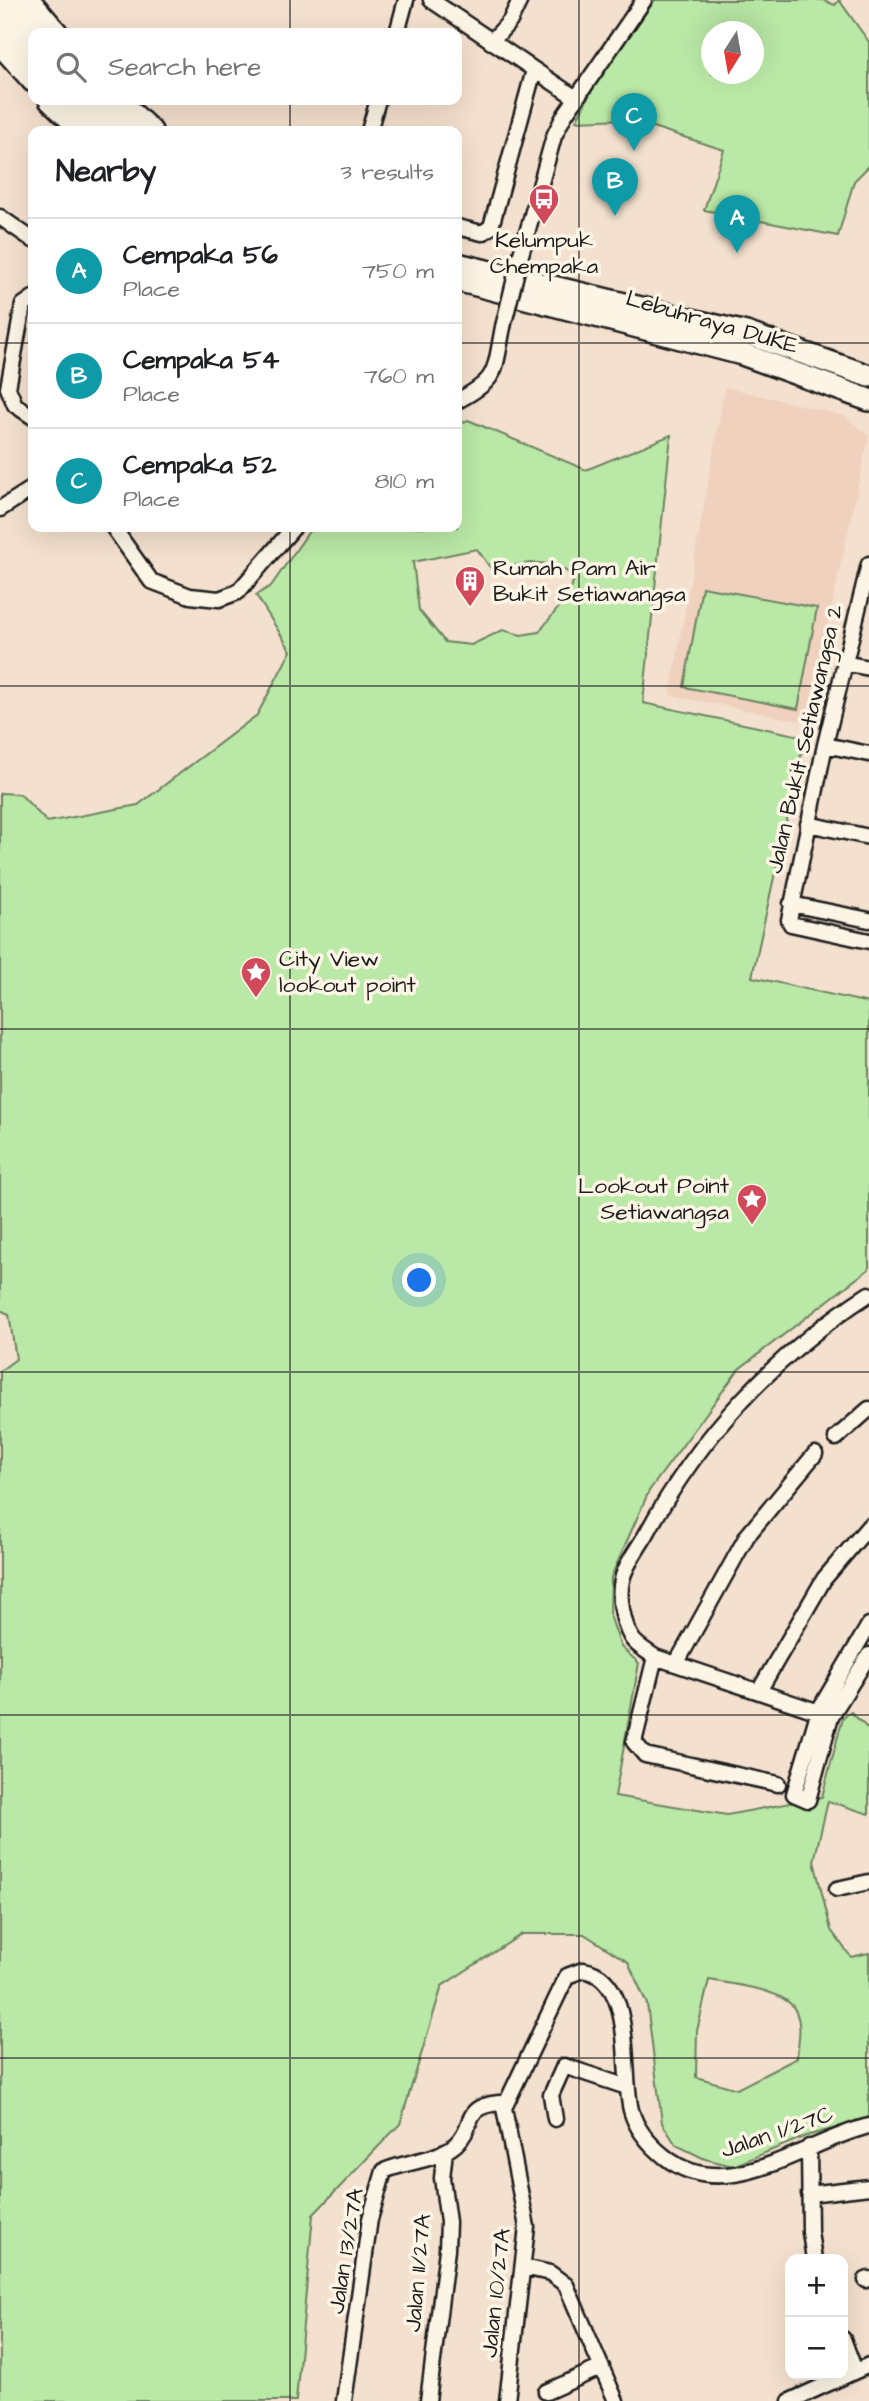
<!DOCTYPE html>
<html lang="en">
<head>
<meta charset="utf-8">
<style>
  body { margin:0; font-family:"Architects Daughter",sans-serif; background:#f2f2f2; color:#202124 }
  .controls { position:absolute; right:21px; bottom:21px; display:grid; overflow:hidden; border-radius:14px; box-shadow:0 7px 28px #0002 }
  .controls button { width:63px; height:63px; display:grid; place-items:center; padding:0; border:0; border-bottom:2px solid #e0e0e0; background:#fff; color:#202124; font:35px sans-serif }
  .compass { position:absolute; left:701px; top:21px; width:63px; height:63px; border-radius:50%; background:#fff; box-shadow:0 7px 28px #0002; rotate:191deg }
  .you { position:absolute; left:420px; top:1281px; width:24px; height:24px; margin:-18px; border:5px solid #fff; border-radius:50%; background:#1a73e8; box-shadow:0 0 0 10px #1a73e833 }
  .badge { display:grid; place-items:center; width:46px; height:46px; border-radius:50%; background:#d1495b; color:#fff; font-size:23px; font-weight:700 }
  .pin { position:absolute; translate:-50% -58px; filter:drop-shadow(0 2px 4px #0008) }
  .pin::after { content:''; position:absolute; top:37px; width:24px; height:21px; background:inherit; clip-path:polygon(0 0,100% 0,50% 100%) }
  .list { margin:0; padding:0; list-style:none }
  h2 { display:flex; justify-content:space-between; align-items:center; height:91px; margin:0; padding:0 28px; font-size:30px }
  h2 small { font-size:23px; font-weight:400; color:#757577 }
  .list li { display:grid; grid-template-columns:46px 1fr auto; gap:21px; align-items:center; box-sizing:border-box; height:105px; padding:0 28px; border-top:2px solid #e0e0e0 }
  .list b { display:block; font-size:26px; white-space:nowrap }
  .list p { margin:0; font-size:23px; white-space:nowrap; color:#757577 }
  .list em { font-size:23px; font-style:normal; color:#757577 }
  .icon { flex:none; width:38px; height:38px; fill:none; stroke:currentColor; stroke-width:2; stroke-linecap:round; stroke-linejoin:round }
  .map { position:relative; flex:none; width:869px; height:2401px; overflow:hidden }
  .search { position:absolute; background:#fff; box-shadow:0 7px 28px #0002; left:28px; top:28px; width:434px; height:77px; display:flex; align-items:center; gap:18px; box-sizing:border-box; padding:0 24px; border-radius:14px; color:#757577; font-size:26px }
  .panel { position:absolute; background:#fff; box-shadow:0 7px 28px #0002; left:28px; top:126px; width:434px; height:406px; border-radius:14px }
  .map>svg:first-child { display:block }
  .built { fill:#efd1be }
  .green { fill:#bae8a6; stroke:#6b8261; stroke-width:2; fill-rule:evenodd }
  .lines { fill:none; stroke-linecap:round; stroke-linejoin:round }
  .minor-casing { stroke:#1c1c1c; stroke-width:19 }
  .highway-casing { stroke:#1c1c1c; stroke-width:26 }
  .minor { stroke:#fcf5e5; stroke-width:14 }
  .highway { stroke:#fcf5e5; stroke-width:21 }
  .minor-bridge-casing { stroke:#1c1c1c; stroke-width:19; stroke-linecap:butt }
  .minor-bridge { stroke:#fcf5e5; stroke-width:14 }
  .grid { fill:none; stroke:#1c1c1c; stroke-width:2; stroke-opacity:0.55 }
  .labels { text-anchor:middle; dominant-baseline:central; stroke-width:7; stroke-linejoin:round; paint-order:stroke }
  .poi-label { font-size:23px; fill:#1c1c1c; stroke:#fcf5e5; text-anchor:start }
  .street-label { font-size:23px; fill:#1c1c1c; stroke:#fcf5e5 }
</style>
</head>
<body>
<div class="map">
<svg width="869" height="2401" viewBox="0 0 869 2401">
  <rect width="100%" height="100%" fill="#f4e0ce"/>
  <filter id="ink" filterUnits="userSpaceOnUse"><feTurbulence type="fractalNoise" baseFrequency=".0143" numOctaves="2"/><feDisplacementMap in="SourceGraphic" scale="14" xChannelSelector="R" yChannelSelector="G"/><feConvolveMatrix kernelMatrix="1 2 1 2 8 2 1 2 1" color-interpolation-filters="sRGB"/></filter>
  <g filter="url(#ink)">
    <path class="built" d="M725 387 845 416 869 436 806 722 670 695Z"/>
    <path class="green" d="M655 0H823L835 5 839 0 869 42V166L854 181 838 236 704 210 724 150 628 119 576 121 593 88ZM712 32H754V74H712Z
      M468 420 586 470 671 435 643 703 805 737 752 977 869 1003V1269L739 1369 649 1491 611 1577 610 1615 621 1647 639 1663 615 1796 727 1815 822 1797 843 1717 851 1712 869 1730V1814L828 1801 814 1861 831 1930 851 1957 869 1953V2119L806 2136 733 2166 705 2159 676 2145 662 2123 647 2004 628 1962 584 1934H522L442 1986 400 2124 313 2215 296 2401H0V1371L16 1359 9 1314 0 1310V793L20 794 47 822 138 805 257 715 291 651 256 595 271 586 312 527H457V425ZM477 549 492 570C521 563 551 556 574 577L570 593 539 632 521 635 503 630 471 645 445 642 419 610 413 562ZM709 1980C731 1984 785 1989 795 2010 803 2025 798 2042 797 2058L737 2089 696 2077 697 2031Z
      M702 587 817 608 798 709 684 687Z"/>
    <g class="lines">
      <g class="minor-casing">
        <path id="minor" d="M431 0 576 98
          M397 33 406 0
          M491 42 510 21 520 0
          M369 131 378 100
          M0 217 33 240
          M457 227 482 233 491 227 534 70
          M520 258 554 136 564 116 644 0
          M33 298 23 305 8 388 15 405 33 417
          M457 401C499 379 494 372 503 327
          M0 509 33 488
          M113 527 151 581 190 596 219 599 238 592 294 527
          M869 564 825 745 789 920 791 924 869 941
          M844 663 869 668
          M825 745 869 754
          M808 824 869 837
          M791 904 869 920
          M836 1438 869 1409
          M869 1625 819 1710 794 1794 808 1800 831 1716 869 1655
          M655 1657 634 1742 645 1755 778 1784
          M676 1664 747 1536 815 1454
          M759 1691 824 1579 869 1526
          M831 1716 655 1657C648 1652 635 1645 631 1637 623 1623 618 1596 622 1580 625 1565 639 1547 647 1533 699 1436 776 1354 869 1294
          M837 1889 869 1882
          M504 2108 567 1976 583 1970C636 1978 621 2071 631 2110 636 2129 650 2145 665 2157 727 2207 805 2141 869 2126
          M504 2108 527 2227 507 2401
          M555 2119 551 2095 564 2066 627 2087
          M809 2147 810 2232 814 2259
          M809 2194 869 2187
          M524 2267 550 2273 566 2285 616 2401
          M866 2280 869 2279
          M843 2339 855 2371
          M546 2392 602 2367
          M344 2401 370 2219 384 2171C406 2161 437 2161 456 2144 477 2125 460 2107 499 2103L504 2108
          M428 2401 447 2250 448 2222 442 2178 445 2151
          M790 2401 869 2365"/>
      </g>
      <g class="highway-casing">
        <path id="highway" d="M8 0 37 33
          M29 0 57 33
          M0 16 33 56
          M0 44 33 81
          M50 100 83 131
          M70 100 103 131
          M95 100 129 131
          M118 100 151 131
          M457 264 746 333 869 376
          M457 280 742 354 869 400"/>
      </g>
      <use href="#minor" class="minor"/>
      <use href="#highway" class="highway"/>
      <g class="minor-bridge-casing">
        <path id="minor-bridge" d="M503 327 520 258"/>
      </g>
      <use href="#minor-bridge" class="minor-bridge"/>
    </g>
  </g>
  <path class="grid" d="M290 0V33M579 0V2401M290 100V131M0 343H33M457 343H869M290 527V2401M0 686H869M0 1029H869M0 1372H869M0 1715H869M0 2058H869"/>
  <defs>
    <g id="bus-pin" transform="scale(1.575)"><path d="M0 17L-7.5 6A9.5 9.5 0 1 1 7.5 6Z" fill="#d1495b" stroke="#fcf5e5"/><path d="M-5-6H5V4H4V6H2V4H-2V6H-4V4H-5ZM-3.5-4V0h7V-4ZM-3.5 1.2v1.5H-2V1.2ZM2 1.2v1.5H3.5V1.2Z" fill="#fff"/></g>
    <g id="building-pin" transform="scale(1.575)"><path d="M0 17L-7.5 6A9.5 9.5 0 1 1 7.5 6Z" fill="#d1495b" stroke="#fcf5e5"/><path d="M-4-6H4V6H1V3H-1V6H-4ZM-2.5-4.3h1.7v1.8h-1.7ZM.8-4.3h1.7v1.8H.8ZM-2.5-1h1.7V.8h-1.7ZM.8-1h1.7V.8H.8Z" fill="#fff"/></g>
    <g id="sight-pin" transform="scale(1.575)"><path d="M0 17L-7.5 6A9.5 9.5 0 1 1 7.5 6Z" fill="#d1495b" stroke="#fcf5e5"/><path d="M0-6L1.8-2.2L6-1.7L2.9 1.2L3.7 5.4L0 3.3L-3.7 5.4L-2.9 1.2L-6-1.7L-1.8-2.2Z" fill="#fff"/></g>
  </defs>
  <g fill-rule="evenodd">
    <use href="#bus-pin" x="544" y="199"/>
    <use href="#building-pin" x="470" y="581"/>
    <use href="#sight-pin" x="256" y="972"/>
    <use href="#sight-pin" x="752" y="1199"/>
  </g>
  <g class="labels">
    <g class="poi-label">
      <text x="544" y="240" text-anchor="middle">Kelumpuk<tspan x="544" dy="26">Chempaka</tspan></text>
      <text x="493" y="568">Rumah Pam Air<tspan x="493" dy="26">Bukit Setiawangsa</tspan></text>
      <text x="279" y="959">City View<tspan x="279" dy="26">lookout point</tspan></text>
      <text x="729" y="1186" text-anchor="end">Lookout Point<tspan x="729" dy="26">Setiawangsa</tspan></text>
    </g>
    <g class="street-label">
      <text transform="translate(712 322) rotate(16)">Lebuhraya DUKE</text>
      <text transform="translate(805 739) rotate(-77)">Jalan Bukit Setiawangsa 2</text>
      <text transform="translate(777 2132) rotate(-19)">Jalan 1/27C</text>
      <text transform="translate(346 2251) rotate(-81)">Jalan 13/27A</text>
      <text transform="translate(418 2273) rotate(-85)">Jalan 11/27A</text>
      <text transform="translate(496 2293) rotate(-84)">Jalan 10/27A</text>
    </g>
  </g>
</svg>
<div class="controls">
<button>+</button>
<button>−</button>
</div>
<svg class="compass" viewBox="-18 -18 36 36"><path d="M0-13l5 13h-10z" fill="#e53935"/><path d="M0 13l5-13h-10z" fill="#757577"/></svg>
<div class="you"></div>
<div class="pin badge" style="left:737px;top:253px;background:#0f9aa8">A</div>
<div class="pin badge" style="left:615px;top:216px;background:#0f9aa8">B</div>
<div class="pin badge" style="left:634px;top:151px;background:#0f9aa8">C</div>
<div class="search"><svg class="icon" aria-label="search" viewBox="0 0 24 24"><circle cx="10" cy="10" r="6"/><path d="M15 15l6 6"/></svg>Search here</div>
<section class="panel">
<h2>Nearby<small>3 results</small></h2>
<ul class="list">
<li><span class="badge" style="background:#0f9aa8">A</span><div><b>Cempaka 56</b><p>Place</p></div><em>750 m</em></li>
<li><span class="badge" style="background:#0f9aa8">B</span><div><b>Cempaka 54</b><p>Place</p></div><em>760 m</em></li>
<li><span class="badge" style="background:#0f9aa8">C</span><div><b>Cempaka 52</b><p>Place</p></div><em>810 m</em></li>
</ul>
</section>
</div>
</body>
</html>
